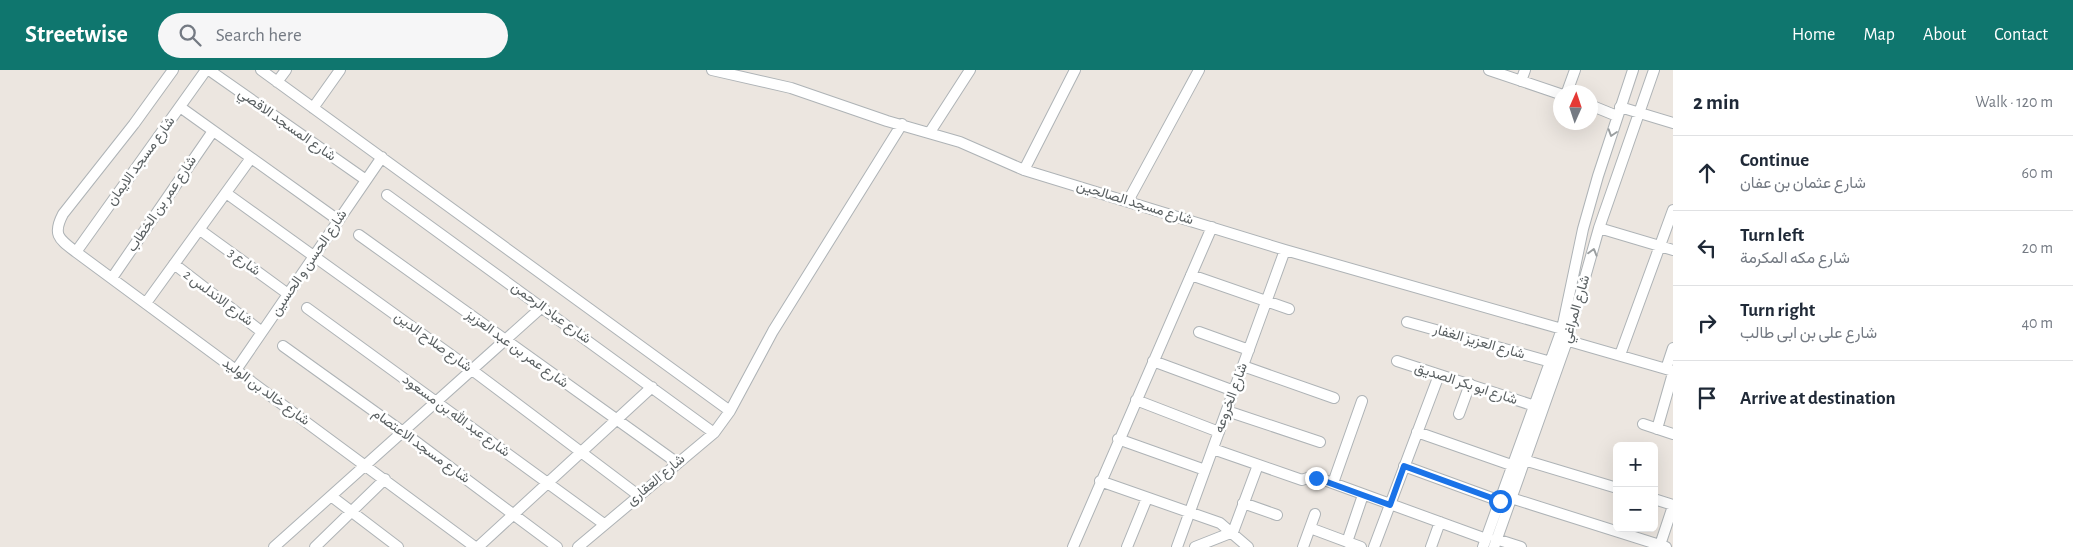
<!DOCTYPE html>
<html lang="en">
<head>
<meta charset="utf-8">
<style>
  body { margin:0; font-family:"Alegreya Sans",Vazirmatn,sans-serif; background:#f6f6f7; color:#1f2937 }
  .controls { position:absolute; right:15px; bottom:15px; display:grid; overflow:hidden; border-radius:8px; box-shadow:0 5px 20px #0002 }
  .controls button { width:45px; height:45px; display:grid; place-items:center; padding:0; border:0; border-bottom:1px solid #e0e1e3; background:#fff; color:#1f2937; font:25px sans-serif }
  .compass { position:absolute; left:1553px; top:15px; width:45px; height:45px; border-radius:50%; background:#fff; box-shadow:0 5px 20px #0002; rotate:3deg }
  .stop { position:absolute; width:15px; height:15px; margin:-11px; border:4px solid #1a73e8; border-radius:50%; background:#fff }
  .stop.end { background:#1a73e8; border-color:#fff; box-shadow:0 1px 5px #0008 }
  .list { margin:0; padding:0; list-style:none }
  h2 { display:flex; justify-content:space-between; align-items:center; height:65px; margin:0; padding:0 20px; font-size:21px }
  h2 small { font-size:16px; font-weight:400; color:#747a83 }
  .list li { display:grid; grid-template-columns:32px 1fr auto; gap:15px; align-items:center; box-sizing:border-box; height:75px; padding:0 20px; border-top:1px solid #e0e1e3 }
  .list b { display:block; font-size:19px; white-space:nowrap }
  .list p { margin:0; font-size:16px; white-space:nowrap; color:#747a83 }
  .list em { font-size:16px; font-style:normal; color:#747a83 }
  .icon { flex:none; width:28px; height:28px; fill:none; stroke:currentColor; stroke-width:2; stroke-linecap:round; stroke-linejoin:round }
  .map { position:relative; flex:none; width:1673px; height:477px; overflow:hidden }
  header { display:flex; align-items:center; gap:30px; box-sizing:border-box; height:70px; padding:0 25px; background:#0f766e; color:#fff }
  header strong { font-size:24px }
  nav { display:flex; gap:28px; margin-inline-start:auto; font-size:18px }
  .search { width:350px; height:45px; background:#f6f6f7; display:flex; align-items:center; gap:12px; box-sizing:border-box; padding:0 18px; border-radius:28px; color:#747a83; font-size:19px }
  main { display:flex }
  aside { flex:1; background:#fff }
  .map>svg:first-child { display:block }
  .lines { fill:none; stroke-linecap:round; stroke-linejoin:round }
  .minor-casing { stroke:#aeb3b6; stroke-width:12 }
  .minor { stroke:#fff; stroke-width:10 }
  .oneway { stroke:#9b9fa0 }
  .route { stroke:#1a73e8; stroke-width:6 }
  .labels { text-anchor:middle; dominant-baseline:central; stroke-width:5; stroke-linejoin:round; paint-order:stroke }
  .street-label { font-size:14px; fill:#595f61; stroke:#fff }
</style>
</head>
<body>
<header>
<strong>Streetwise</strong>
<div class="search"><svg class="icon" aria-label="search" viewBox="0 0 24 24"><circle cx="10" cy="10" r="6"/><path d="M15 15l6 6"/></svg>Search here</div>
<nav><a>Home</a><a>Map</a><a>About</a><a>Contact</a></nav>
</header>
<main>
<div class="map">
<svg width="1673" height="477" viewBox="0 0 1673 477">
  <rect width="100%" height="100%" fill="#ece6e0"/>
  <g class="lines">
    <g class="minor-casing">
      <path id="minor" d="M173 0 134 54 63 144C52 165 59 169 76 182L475 477
        M209 0 366 110
        M261 0 730 341
        M712 0 791 18 887 51 960 72 1024 100 1285 180 1562 259
        M1489 0 1560 24
        M1521 11 1525 0
        M277 12 286 0
        M1567 22 1575 0
        M1590 35 1617 46
        M180 37 338 150
        M1620 37 1673 53
        M313 38 340 0
        M930 62 970 0
        M1024 100 1075 0
        M226 123 472 300 638 425
        M387 125 714 363
        M1128 131 1199 0
        M1599 158 1673 180
        M200 160 288 224
        M359 165 676 392
        M76 182 206 0
        M174 194 262 262
        M1191 205 1289 239
        M112 208 213 61
        M146 233 251 88
        M307 238 604 454
        M1407 252 1551 292
        M1199 262 1249 280
        M1562 269 1673 301
        M283 276 403 362 557 477
        M1620 285 1673 140
        M1153 291 1234 321
        M1397 291 1535 336
        M1243 296 1334 328
        M1666 299 1673 278
        M236 300 382 87
        M1136 330 1219 362
        M1227 341 1320 372
        M1459 344 1470 314
        M1643 354 1673 364
        M1657 359 1673 303
        M1417 362 1514 396
        M1118 369 1205 400
        M1213 379 1302 410 1310 407H1316L1486 469
        M1524 390 1617 418
        M1404 396 1500 431
        M1100 411 1220 453 1248 477
        M1333 413 1362 331
        M331 426 398 477
        M1511 428 1666 477
        M1654 429 1673 435
        M1243 433 1277 445
        M1310 458 1361 477
        M1496 469 1521 477
        M1347 472 1363 425
        M1660 475 1673 436
        M274 477 542 237
        M315 477 385 409
        M478 477 652 317
        M578 477 714 363 730 341 773 261 902 54
        M1073 477 1212 157
        M1127 477 1147 428
        M1177 477 1285 180
        M1195 477 1233 462 1258 395
        M1303 477 1315 444
        M1374 477 1439 305
        M1431 477 1440 452
        M1483 477 1562 259 1583 159 1598 106 1633 0
        M1494 477 1567 271 1599 158 1654 0"/>
    </g>
    <use href="#minor" class="minor"/>
  </g>
  <defs><path id="oneway-chevron" d="M-2-3.5L2.5 0L-2 3.5" fill="none" stroke-width="1.6" stroke-linecap="round" stroke-linejoin="round" transform="scale(1.25)"/></defs>
  <g class="oneway">
    <use href="#oneway-chevron" transform="translate(1612 63) rotate(108)"/>
    <use href="#oneway-chevron" transform="translate(1593 182) rotate(-74)"/>
  </g>
  <g class="lines">
    <path class="route" d="M1316 408 1390 435 1404 396 1500 431"/>
  </g>
  <g class="labels">
    <g class="street-label">
      <text transform="translate(287 55) rotate(35)">شارع المسجد الاقصي</text>
      <text transform="translate(141 91) rotate(-54)">شارع مسجد الايمان</text>
      <text transform="translate(1135 133) rotate(17)">شارع مسجد الصالحين</text>
      <text transform="translate(162 134) rotate(-56)">شارع عمر بن الخطاب</text>
      <text transform="translate(244 192) rotate(36)">شارع 3</text>
      <text transform="translate(309 193) rotate(-56)">شارع الحسن و الحسين</text>
      <text transform="translate(218 228) rotate(37)">شارع الاندلس 2</text>
      <text transform="translate(1576 239) rotate(-74)">شارع المراغي</text>
      <text transform="translate(551 243) rotate(36)">شارع عباد الرحمن</text>
      <text transform="translate(433 272) rotate(36)">شارع صلاح الدين</text>
      <text transform="translate(1479 272) rotate(16)">شارع العزيز الغفار</text>
      <text transform="translate(517 279) rotate(36)">شارع عمر بن عبد العزيز</text>
      <text transform="translate(1466 314) rotate(18)">شارع ابو بكر الصديق</text>
      <text transform="translate(266 322) rotate(36)">شارع خالد بن الوليد</text>
      <text transform="translate(1231 328) rotate(-70)">شارع الخروعه</text>
      <text transform="translate(456 346) rotate(36)">شارع عبد الله بن مسعود</text>
      <text transform="translate(421 376) rotate(36)">شارع مسجد الاعتصام</text>
      <text transform="translate(656 410) rotate(-40)">شارع العقارى</text>
    </g>
  </g>
</svg>
<div class="controls">
<button>+</button>
<button>−</button>
</div>
<svg class="compass" viewBox="-18 -18 36 36"><path d="M0-13l5 13h-10z" fill="#e53935"/><path d="M0 13l5-13h-10z" fill="#747a83"/></svg>
<div class="stop" style="left:1500px;top:431px"></div>
<div class="stop end" style="left:1316px;top:408px"></div>
</div>
<aside>
<h2>2 min<small>Walk · 120 m</small></h2>
<ul class="list">
<li><svg class="icon" aria-label="ahead" viewBox="0 0 24 24"><path d="M12 20V5M6 11l6-6 6 6"/></svg><div><b>Continue</b><p>شارع عثمان بن عفان</p></div><em>60 m</em></li>
<li><svg class="icon" aria-label="left" viewBox="0 0 24 24"><path d="M17 20v-9H6M10 6l-5 5 5 5"/></svg><div><b>Turn left</b><p>شارع مكه المكرمة</p></div><em>20 m</em></li>
<li><svg class="icon" aria-label="right" viewBox="0 0 24 24"><path d="M7 20v-9h11M14 6l5 5-5 5"/></svg><div><b>Turn right</b><p>شارع على بن ابى طالب</p></div><em>40 m</em></li>
<li><svg class="icon" aria-label="arrive" viewBox="0 0 24 24"><path d="M6 21V4h12l-3 4 3 4H6"/></svg><div><b>Arrive at destination</b></div></li>
</ul>
</aside>
</main>
</body>
</html>
